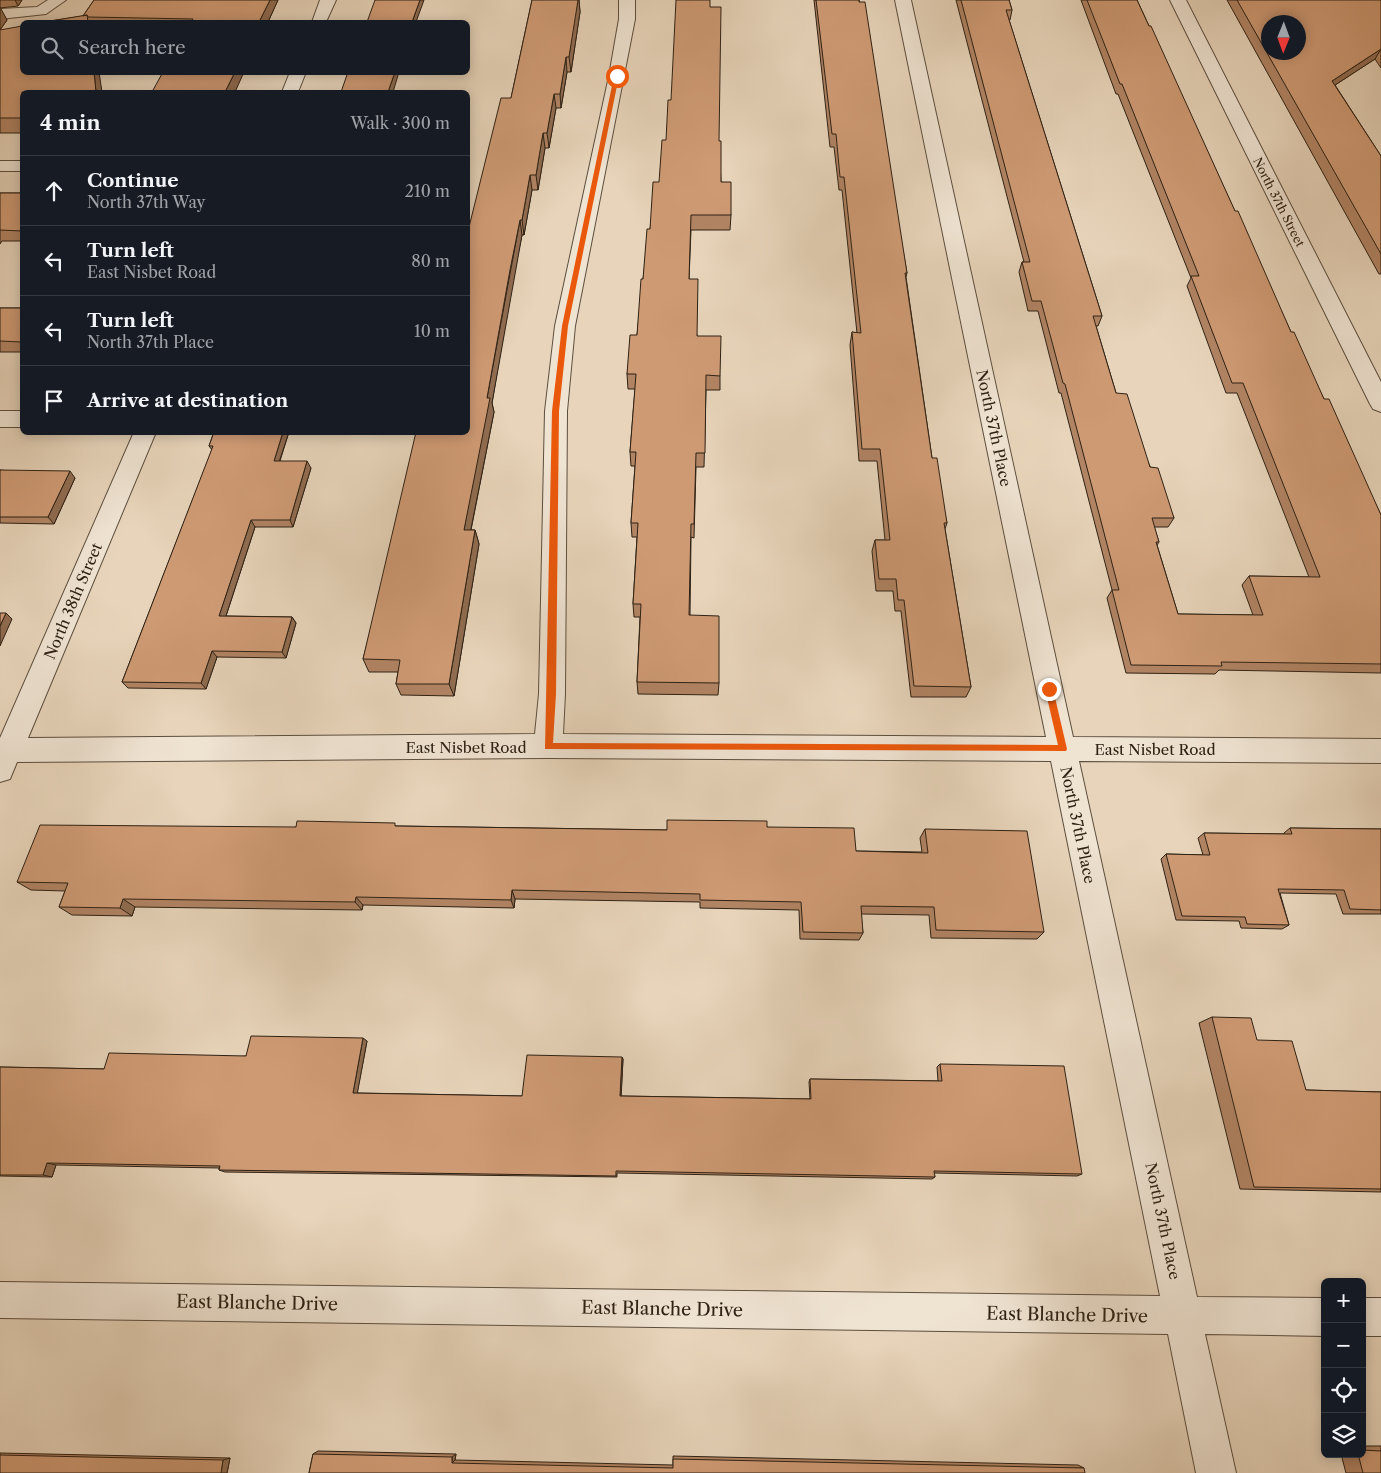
<!DOCTYPE html>
<html lang="en">
<head>
<meta charset="utf-8">
<style>
  body { margin:0; font-family:"Libre Caslon Text",serif; background:#20242c; color:#f1f3f6 }
  .controls { position:absolute; right:15px; bottom:15px; display:grid; overflow:hidden; border-radius:8px; box-shadow:0 2px 12px #0003 }
  .controls button { width:45px; height:45px; display:grid; place-items:center; padding:0; border:0; border-bottom:1px solid #363941; background:#171b24; color:#f1f3f6; font:25px sans-serif }
  .compass { position:absolute; left:1261px; top:15px; width:45px; height:45px; border-radius:50%; background:#171b24; box-shadow:0 2px 12px #0003; rotate:181deg }
  .stop { position:absolute; width:15px; height:15px; margin:-11px; border:4px solid #ea580c; border-radius:50%; background:#fff }
  .stop.end { background:#ea580c; border-color:#fff; box-shadow:0 1px 5px #0008 }
  .list { margin:0; padding:0; list-style:none }
  h2 { display:flex; justify-content:space-between; align-items:center; height:65px; margin:0; padding:0 20px; font-size:21px }
  h2 small { font-size:16px; font-weight:400; color:#9ea1a6 }
  .list li { display:grid; grid-template-columns:32px 1fr auto; gap:15px; align-items:center; box-sizing:border-box; height:70px; padding:0 20px; border-top:1px solid #363941 }
  .list b { display:block; font-size:19px; white-space:nowrap }
  .list p { margin:0; font-size:16px; white-space:nowrap; color:#9ea1a6 }
  .list em { font-size:16px; font-style:normal; color:#9ea1a6 }
  .icon { flex:none; width:28px; height:28px; fill:none; stroke:currentColor; stroke-width:2; stroke-linecap:round; stroke-linejoin:round }
  .map { position:relative; flex:none; width:1381px; height:1473px; overflow:hidden }
  .search { position:absolute; background:#171b24; box-shadow:0 2px 12px #0003; left:20px; top:20px; width:450px; height:55px; display:flex; align-items:center; gap:12px; box-sizing:border-box; padding:0 18px; border-radius:8px; color:#9ea1a6; font-size:19px }
  .panel { position:absolute; background:#171b24; box-shadow:0 2px 12px #0003; left:20px; top:90px; width:450px; height:345px; border-radius:8px }
  .map>svg:first-child { display:block }
  .lines { fill:none; stroke-linecap:round; stroke-linejoin:round }
  .minor-casing { stroke:#5c4e3e; stroke-width:2 }
  .minor { fill:#efe3d2; fill-rule:evenodd }
  .wall { fill:#b18464; stroke:#2d2114 }
  .shaded-wall { fill:#906c51; stroke:#2d2114 }
  .building { fill:#ce9a74; stroke:#2d2114; fill-rule:evenodd }
  .route { fill:#ea580c }
  .labels { text-anchor:middle; dominant-baseline:central; stroke-width:4; stroke-linejoin:round; paint-order:stroke }
  .far-street-label { font-size:12px; fill:#2d2114; stroke:#efe3d2 }
  .street-label { font-size:15px; fill:#2d2114; stroke:#efe3d2 }
  .near-street-label { font-size:18px; fill:#2d2114; stroke:#efe3d2 }
</style>
</head>
<body>
<div class="map">
<svg width="1381" height="1473" viewBox="0 0 1381 1473">
  <rect width="100%" height="100%" fill="#e7d4ba"/>
  <filter id="stains"><feTurbulence type="fractalNoise" baseFrequency=".004" numOctaves="4"/><feColorMatrix values="0 0 0 0 .2 0 0 0 0 .09 0 0 0 0 .02 0 0 0 .5 -.17"/></filter>
  <radialGradient id="worn" r=".72"><stop offset=".6" stop-color="#630" stop-opacity="0"/><stop offset="1" stop-color="#630" stop-opacity=".3"/></radialGradient>
  <g class="lines">
    <g class="minor-casing">
      <path id="minor" d="M48 0H66L46 14 0 19V9L37 7Z
        M320 0H336L326 22H312Z
        M619 0H635V19L575 326 567 411 565 694 563 734 1046 737 895 0H911L1073 737 1381 739V763L1079 761 1197 1297 1325 1298V1336L1205 1334 1236 1473H1196L1168 1334 0 1318V1282L1160 1296 1051 761 548 758 17 762 10 779 0 782V738L134 432H156L28 738 535 734 539 694 545 411 555 326 609 76 619 19Z
        M1170 0H1186L1381 382V412L1373 409 1370 404Z
        M290 72H306L298 92H282Z
        M0 161H22V171H0Z
        M0 411H22V427H0Z
        M1362 1298H1381V1336H1362Z"/>
    </g>
    <use href="#minor" class="minor"/>
  </g>
  <path class="wall" d="M0 0H22L18 6 0 8 7 20 0 30Z
    M94 0H278L268 22H44L83 16Z
    M532 0H579L580 12 571 72H567L561 108H556L549 148H545L538 190H532L524 235H522L512 284 492 403 494 412 471 530H475L479 544 454 696 401 695 396 684 398 672H369L363 659 511 98Z
    M814 0H859L907 273 906 277 932 458 947 523 945 529 971 687 966 697H911L901 611H895L893 591H876L872 551 875 540H885L877 461H859L850 345 852 332 857 333 842 190H839L834 147H830Z
    M956 0H1009L1012 10 1010 20H1009L1102 316 1098 326H1096L1116 393 1174 518 1168 527H1154L1159 542 1157 545 1178 614 1253 615 1242 585 1249 576 1309 577 1237 393H1226L1187 286 1191 278 1118 94H1116L1081 0H1137L1291 332 1381 515V673L1219 670 1215 674 1126 673 1107 598 1112 590 1061 393H1059L1038 311H1028L1019 272 1022 262H1024Z
    M1227 0H1381V68L1375 59 1335 85 1381 156V274H1379Z
    M0 30 22 92V133H0Z
    M719 141 721 182 731 215 730 230H691L689 279 697 336 720 376V390H706L704 467H696L694 538 691 537 690 615 719 683 718 695 638 694 637 682 640 617H634L633 604 637 537H632L631 523 635 466H631L630 452 635 389H628L627 374 637 335 643 279 650 229 659 182Z
    M0 193H22V241H2L0 244Z
    M0 308H22V352H0Z
    M214 432H289L280 461 311 468 293 527H255L226 616 292 617 296 623 286 658 217 657 206 689 128 688 122 682 212 450 209 446Z
    M0 470 75 478 54 524 0 523Z
    M397 826 667 830 767 827 856 851 922 852 920 838 925 829 1044 932 1037 939 931 938 929 915 861 914 863 933 859 940 800 939 799 910 700 908V902L515 899 514 908 363 905 362 910 135 907 132 916 72 915 59 907 65 891 31 890 17 882 296 827Z
    M1290 828 1381 829V914H1343L1336 894 1280 893 1289 925 1282 929 1241 928 1239 921 1176 920 1161 859 1166 854 1203 855 1198 838 1204 833 1284 834V833Z
    M1212 1017 1257 1040 1306 1090 1381 1092V1192L1240 1189 1199 1023Z
    M367 1041 357 1093 522 1096 623 1059 621 1096 810 1099 809 1082 810 1079 938 1081 937 1067 940 1064 1082 1174 1077 1176 934 1173 935 1177 932 1179 617 1173V1177L225 1172 219 1170V1168L56 1165 52 1177 0 1176V1067L104 1069 246 1056Z
    M1362 1446H1381V1473H1346L1341 1454H1362Z
    M318 1451 456 1454 455 1460 673 1465V1456L1078 1465 1084 1468 309 1473 313 1454Z
    M0 1453 230 1458 227 1473H0Z"/>
  <path class="shaded-wall" d="M15 0H22L18 6Z
    M270 0H278L268 22H259Z
    M420 0H424L416 22H412Z
    M576 0H579L580 12 571 72 569 57Z
    M0 7 7 20 0 30Z
    M1381 49 1375 59 1326 91 1332 81Z
    M566 57 567 72 561 108 560 94Z
    M94 72H99L102 92H96Z
    M235 72H244L235 92H225Z
    M395 72H399L393 92H388Z
    M554 94 556 108 549 148 547 133Z
    M543 133 545 148 538 190 536 175Z
    M530 175 532 190 524 235 522 220Z
    M520 220 522 235 492 403 494 412 468 544 464 530 487 398Z
    M283 432H289L277 468 274 461Z
    M307 461 311 468 293 527 290 520Z
    M70 471 75 478 54 524 48 517Z
    M251 520 255 527 224 622 219 616Z
    M475 530 479 544 454 696 449 684Z
    M6 613 12 619 0 646V626Z
    M292 617 296 623 286 658 282 652Z
    M212 651 217 657 206 689 201 683Z
    M512 890 515 899 514 908 511 900Z
    M356 897 363 905 362 910 355 902Z
    M123 899 135 907 132 916 120 908Z
    M363 1038 367 1041 357 1095 353 1093Z
    M622 1057 623 1059 621 1098 620 1096Z
    M47 1163 56 1165 52 1177 43 1175Z
    M456 1454 455 1460 452 1463V1457Z
    M230 1458 227 1473H221L223 1460Z"/>
  <path class="building" d="M94 0H270L259 22H191L193 19 88 17 87 15 83 16Z
    M375 0H420L412 22H367Z
    M532 0H578L569 57H566L560 94H554L547 133H543L536 175H530L522 220H520L510 270 487 398H490L464 530H475L449 684H396L400 660 363 659 416 432H468V231L501 98H511Z
    M676 0H710V7H721L719 141H721V182H731V215H691L689 279H698L697 336H721L720 376 706 375 705 453H696L694 524H691L689 615 719 616V683L637 682 641 604H633L638 523H631L636 452H630L636 374H627L630 335H637L641 279H643L647 229H650L653 182H659L662 140H666L668 100H671Z
    M816 0H859V2H865L907 273H905L932 458H937L947 523H944L971 687 914 686 904 600H898L896 579H879L875 540H890L880 449H862L852 332 861 333 844 177H840L836 134H832Z
    M961 0H1009L1012 10H1006L1102 316H1093L1116 393 1127 394 1150 467 1158 468 1174 518H1152L1159 542H1156L1178 614 1263 615 1249 576 1320 577 1243 383H1232L1191 276H1199L1122 84H1120L1087 0H1137L1149 26H1151L1235 211H1238L1291 332H1294L1324 399H1329L1381 515V664L1221 662 1222 666 1131 665 1112 590H1119L1065 384 1063 383 1041 301H1032L1022 262H1030Z
    M1237 0H1381V49L1332 81 1381 156V254ZM1268 22H1298V52H1268Z
    M87 15 88 22H44Z
    M22 26V72H94L96 92H22V118H0V30Z
    M163 72H235L225 92H152Z
    M348 72H395L388 92H341Z
    M0 193H22V231L0 230Z
    M0 308H22V342L0 341Z
    M214 432H283L274 461H307L290 520H251L219 616 292 617 282 652 212 651 201 683 122 682 213 446H209Z
    M0 470 70 471 48 517H0Z
    M0 613H6L0 626Z
    M667 820 767 821V827L854 828 856 851 928 853 925 829 1027 831 1044 932 936 930 934 907 861 906 863 933 803 932 801 902 700 900V894L512 890 511 900 356 897 355 902 123 899 120 908 59 907 68 883 17 882 40 825 296 827 297 821 395 823V826L667 830Z
    M1290 828 1381 829V910L1350 909 1344 890 1278 889 1289 925 1247 924 1245 917 1182 916 1166 854 1210 855 1204 833 1292 834Z
    M1212 1017 1251 1018 1257 1040 1292 1041 1306 1090 1381 1092V1189L1254 1187Z
    M251 1036 363 1038 353 1093 522 1096 527 1055 622 1057 620 1096 811 1099 810 1079 942 1081 940 1064 1064 1066 1082 1174 934 1171 935 1177 616 1171V1176L219 1170 220 1166 47 1163 43 1175H0V1067L104 1069 109 1053 246 1056Z
    M1362 1450 1381 1451V1473H1363L1358 1454H1362Z
    M313 1454 452 1457V1463L673 1468V1459L1084 1468 1085 1473H309Z
    M0 1455 223 1460 221 1473H0Z"/>
  <path class="route" d="M617 75 619 76 568 326 559 411 556 694 553 743 1058 745 1045 689 1049 686 1053 689 1067 749 1066 751 545 749 552 411 562 326 614 76Z"/>
  <g class="labels">
    <g class="far-street-label">
      <text transform="translate(1279 202) rotate(63)">North 37th Street</text>
    </g>
    <g class="street-label">
      <text transform="translate(994 428) rotate(78)">North 37th Place</text>
      <text transform="translate(73 601) rotate(-67)">North 38th Street</text>
      <text x="466" y="747">East Nisbet Road</text>
      <text x="1155" y="749">East Nisbet Road</text>
      <text transform="translate(1078 825) rotate(78)">North 37th Place</text>
      <text transform="translate(1163 1221) rotate(78)">North 37th Place</text>
    </g>
    <g class="near-street-label">
      <text transform="translate(257 1303) rotate(1)">East Blanche Drive</text>
      <text transform="translate(662 1309) rotate(1)">East Blanche Drive</text>
      <text transform="translate(1067 1315) rotate(1)">East Blanche Drive</text>
    </g>
  </g>
  <rect width="100%" height="100%" filter="url(#stains)"/>
  <rect width="100%" height="100%" fill="url(#worn)"/>
</svg>
<div class="controls">
<button>+</button>
<button>−</button>
<button><svg class="icon" aria-label="locate" viewBox="0 0 24 24"><circle cx="12" cy="12" r="6"/><path d="M12 2v4M12 18v4M2 12h4M18 12h4"/></svg></button>
<button><svg class="icon" aria-label="layers" viewBox="0 0 24 24"><path d="M12 4l9 5-9 5-9-5zM3 14l9 5 9-5"/></svg></button>
</div>
<svg class="compass" viewBox="-18 -18 36 36"><path d="M0-13l5 13h-10z" fill="#e53935"/><path d="M0 13l5-13h-10z" fill="#9ea1a6"/></svg>
<div class="stop" style="left:617px;top:76px"></div>
<div class="stop end" style="left:1049px;top:689px"></div>
<div class="search"><svg class="icon" aria-label="search" viewBox="0 0 24 24"><circle cx="10" cy="10" r="6"/><path d="M15 15l6 6"/></svg>Search here</div>
<section class="panel">
<h2>4 min<small>Walk · 300 m</small></h2>
<ul class="list">
<li><svg class="icon" aria-label="ahead" viewBox="0 0 24 24"><path d="M12 20V5M6 11l6-6 6 6"/></svg><div><b>Continue</b><p>North 37th Way</p></div><em>210 m</em></li>
<li><svg class="icon" aria-label="left" viewBox="0 0 24 24"><path d="M17 20v-9H6M10 6l-5 5 5 5"/></svg><div><b>Turn left</b><p>East Nisbet Road</p></div><em>80 m</em></li>
<li><svg class="icon" aria-label="left" viewBox="0 0 24 24"><path d="M17 20v-9H6M10 6l-5 5 5 5"/></svg><div><b>Turn left</b><p>North 37th Place</p></div><em>10 m</em></li>
<li><svg class="icon" aria-label="arrive" viewBox="0 0 24 24"><path d="M6 21V4h12l-3 4 3 4H6"/></svg><div><b>Arrive at destination</b></div></li>
</ul>
</section>
</div>
</body>
</html>
